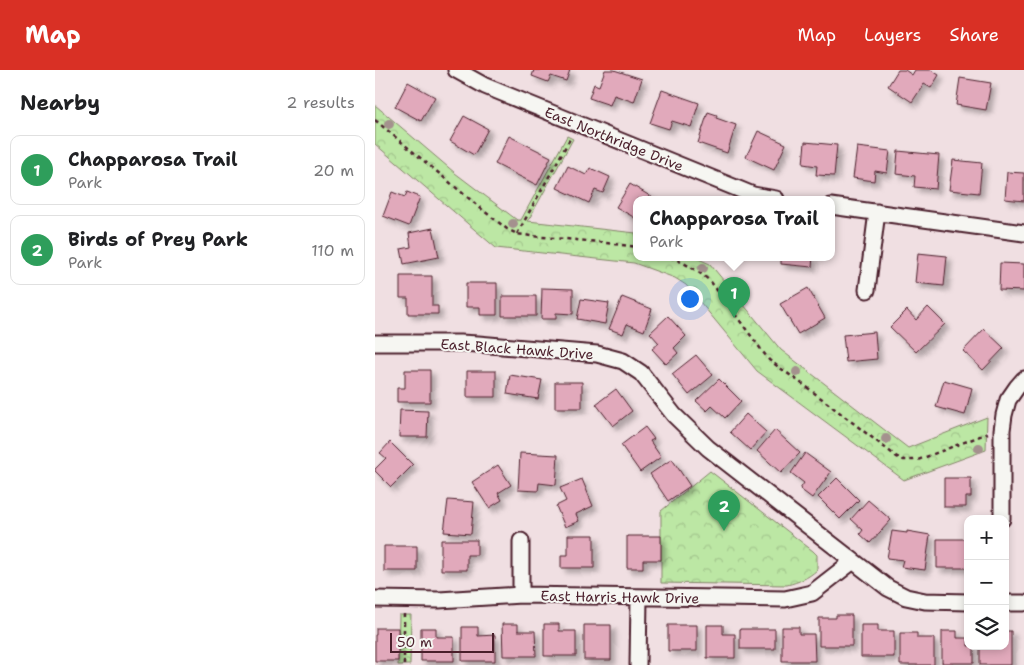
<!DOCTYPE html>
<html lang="en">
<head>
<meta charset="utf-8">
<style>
  body { margin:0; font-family:"Shantell Sans",sans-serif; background:#f6f6f6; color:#202124 }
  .controls { position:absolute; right:15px; bottom:15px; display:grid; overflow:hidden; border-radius:10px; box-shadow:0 2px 8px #0003 }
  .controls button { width:45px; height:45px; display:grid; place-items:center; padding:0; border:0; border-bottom:1px solid #e0e0e0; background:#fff; color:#202124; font:25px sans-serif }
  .scale { position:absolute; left:15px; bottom:12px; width:104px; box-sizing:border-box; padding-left:5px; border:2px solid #4a1f2b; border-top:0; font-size:14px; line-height:18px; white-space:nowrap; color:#4a1f2b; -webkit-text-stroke:4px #f6f6f2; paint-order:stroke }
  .you { position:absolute; left:314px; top:228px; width:18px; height:18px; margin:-12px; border:4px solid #fff; border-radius:50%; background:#1a73e8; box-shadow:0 0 0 8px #1a73e833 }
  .badge { display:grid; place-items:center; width:32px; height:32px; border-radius:50%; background:#d93025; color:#fff; font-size:16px; font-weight:700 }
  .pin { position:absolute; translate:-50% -41px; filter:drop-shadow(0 1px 2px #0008) }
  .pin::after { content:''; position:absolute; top:26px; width:18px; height:15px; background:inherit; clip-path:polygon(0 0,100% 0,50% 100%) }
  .popup { position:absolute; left:258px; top:126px; width:202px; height:65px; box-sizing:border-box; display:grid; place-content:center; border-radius:10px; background:#fff; filter:drop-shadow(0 1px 4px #0005); font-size:16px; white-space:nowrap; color:#757577 }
  .popup b { font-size:19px; color:#202124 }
  .popup::after { content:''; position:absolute; left:50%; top:100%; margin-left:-10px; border:10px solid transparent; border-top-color:#fff }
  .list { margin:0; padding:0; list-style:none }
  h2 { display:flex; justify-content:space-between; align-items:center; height:65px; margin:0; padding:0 20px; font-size:21px }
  h2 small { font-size:16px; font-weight:400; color:#757577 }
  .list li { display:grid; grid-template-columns:32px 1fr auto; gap:15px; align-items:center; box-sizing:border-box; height:70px; margin:0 10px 10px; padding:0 10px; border:1px solid #e0e0e0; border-radius:10px }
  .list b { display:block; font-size:19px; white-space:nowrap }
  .list p { margin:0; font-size:16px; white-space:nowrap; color:#757577 }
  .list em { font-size:16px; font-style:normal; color:#757577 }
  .icon { flex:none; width:28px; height:28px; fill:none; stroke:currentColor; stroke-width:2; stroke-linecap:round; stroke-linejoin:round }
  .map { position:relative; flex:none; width:649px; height:595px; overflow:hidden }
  header { display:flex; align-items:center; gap:30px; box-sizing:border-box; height:70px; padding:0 25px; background:#d93025; color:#fff }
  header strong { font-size:24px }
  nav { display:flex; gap:28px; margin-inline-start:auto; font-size:18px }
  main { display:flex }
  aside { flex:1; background:#fff }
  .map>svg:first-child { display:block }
  .forest { fill:url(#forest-crowns); stroke:#838368 }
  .building { fill:#e1a9bb; stroke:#4a1f2b; filter:url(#shadow) }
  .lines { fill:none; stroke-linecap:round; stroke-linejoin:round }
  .minor-casing { stroke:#4a1f2b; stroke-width:19 }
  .path { stroke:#4a1f2b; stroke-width:2.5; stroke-dasharray:4 4; stroke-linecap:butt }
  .minor { stroke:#f6f6f2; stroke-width:15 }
  .tree { fill:#a4918e }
  .labels { text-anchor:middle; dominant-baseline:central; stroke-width:4; stroke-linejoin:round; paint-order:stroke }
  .street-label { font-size:14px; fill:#4a1f2b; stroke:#f6f6f2 }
</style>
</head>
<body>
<header>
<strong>Map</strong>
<nav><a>Map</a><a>Layers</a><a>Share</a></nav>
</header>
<main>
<aside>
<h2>Nearby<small>2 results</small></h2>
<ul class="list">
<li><span class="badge" style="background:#2e9e5b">1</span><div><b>Chapparosa Trail</b><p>Park</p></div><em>20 m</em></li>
<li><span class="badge" style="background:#2e9e5b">2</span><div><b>Birds of Prey Park</b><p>Park</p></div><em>110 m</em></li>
</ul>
</aside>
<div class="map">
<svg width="649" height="595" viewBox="0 0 649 595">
  <defs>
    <pattern id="forest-crowns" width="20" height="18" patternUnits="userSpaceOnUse" patternTransform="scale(1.25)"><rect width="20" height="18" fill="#bce7a4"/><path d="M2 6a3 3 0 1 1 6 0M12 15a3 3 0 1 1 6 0" fill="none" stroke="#a3c68d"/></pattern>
    <filter id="shadow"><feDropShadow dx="4.5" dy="4.5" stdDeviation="2.5" flood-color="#0004"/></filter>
  </defs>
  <rect width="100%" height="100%" fill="#f0dfe2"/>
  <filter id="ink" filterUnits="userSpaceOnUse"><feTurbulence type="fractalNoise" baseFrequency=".02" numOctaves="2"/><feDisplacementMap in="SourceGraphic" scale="10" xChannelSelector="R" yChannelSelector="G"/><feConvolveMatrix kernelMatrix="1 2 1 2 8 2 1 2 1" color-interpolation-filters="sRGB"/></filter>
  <g filter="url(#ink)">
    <path class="forest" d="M0 35 80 103 142 150H146L192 66 198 69 153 151 261 163 262 187H319L335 194 406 280 533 378 612 347 611 380 529 410 382 301 311 215 300 208 259 193 121 178 0 74Z
      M335 401 438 481 442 485V500C433 508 424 512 412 515L286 513V441Z
      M24 545H36L35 595H23Z"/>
    <path class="building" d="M159 0H195L191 11 176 6 173 12 157 6Z
      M230 0H239L267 9 259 32 239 25 235 35 214 28 219 14 224 16Z
      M523 0H530L537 5 540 0H556L564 5 556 18 549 14 537 32 513 16Z
      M585 8 616 13 611 40 581 35Z
      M33 12 60 27 46 51 20 37Z
      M287 20 324 33 316 57 297 51 294 59 275 53Z
      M333 42 342 45 341 48 361 55 352 83 323 73Z
      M89 46 113 59 99 85 75 71Z
      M383 61 411 74 399 100 371 87Z
      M134 66 176 87 162 115 120 94Z
      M430 72 462 75 459 106 441 105 442 96 428 94Z
      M482 77 515 81 512 103 500 101 499 111 478 108Z
      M523 81 564 85 561 119 539 117 540 106 521 104Z
      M578 90 607 93 604 123 574 120Z
      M193 96 211 105 215 98 235 107 228 123 220 120 214 133 182 118Z
      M632 102 649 103V131L630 129Z
      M255 114 280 129H262V149L241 137Z
      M17 122 30 127 32 122 45 127 34 156 8 146Z
      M58 158 64 187 29 194 26 179 36 177 34 163Z
      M543 183 572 186 569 216 540 213Z
      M406 187H438L437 197 406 194Z
      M625 193 649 194V221L624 220Z
      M25 206H57V236H63V244H33V228H25Z
      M91 213H122V245H105V237H91Z
      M167 218 198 219V244L181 243V249H166Z
      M433 218 450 248 423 264 405 234Z
      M127 226H161V246H127Z
      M247 227 277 239 269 261 252 254 248 264 234 259Z
      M206 229 234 233 230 254 202 249Z
      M553 237 570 254 541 282 515 257 532 240 541 250Z
      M293 246 311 266 299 278 303 283 291 294 277 279 284 273 275 263Z
      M609 259 629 278 608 300 588 281Z
      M500 262 502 289 471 292 468 265Z
      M321 285 338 305 314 325 297 304Z
      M30 300H55V332H22V318H30Z
      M92 301H121V327H92Z
      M135 305 167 310 163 329 132 324Z
      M344 309 366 331 350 348 337 336 332 341 321 331Z
      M569 310 597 318 590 345 561 337Z
      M180 312H207V338H180Z
      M241 319 257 341 238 356 221 334Z
      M25 340 53 341 52 367H24Z
      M371 344 391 362 375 380 355 362Z
      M270 357 279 369 275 371 286 387 265 402 246 375Z
      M400 360 425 383 406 403 382 381Z
      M15 372 38 395 16 417 0 401V399L11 388 5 383Z
      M145 383 183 385 181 415 164 413 163 421 143 420Z
      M430 383 456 402 437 428 425 419 429 413 416 403Z
      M297 389 315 416 293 431 275 404Z
      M123 395 136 415 123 423 127 430 114 438 97 412Z
      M462 408 484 430 465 449 443 427Z
      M569 408H596V427H591V437H569Z
      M207 409 218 436 201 444 204 451 190 457 181 436 191 431 185 418Z
      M73 430 99 432 96 464 69 462Z
      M493 430 516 450 495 473 485 464 488 460 476 449Z
      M517 461 532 463V461L555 465 550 500 526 497 528 490 512 488Z
      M193 465H219V498H186V485H193Z
      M252 466H286V490H268V498H252Z
      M562 469H593V498H562Z
      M66 470H102V485H92V500H66Z
      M9 476H42V501H9Z
      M461 545H477V576H444V548H461Z
      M127 554H143V561H160L161 586H128Z
      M169 554H184V561H201V586H169Z
      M209 555H236V590H209Z
      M293 555H322V581H293Z
      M332 555H348V564H360V588H332Z
      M486 555H503V561H519V587H486Z
      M87 557H103V566L120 565V591H87Z
      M407 557H424V564H439L440 591H407Z
      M1 558H23V591H0V565H1Z
      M46 558H61V567H79V591H46Z
      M365 559H400V579H365Z
      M567 561H582V568H593V576H599V593H567Z
      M630 561H636V595H605V576H630Z
      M525 563H542V568H559V595H525Z"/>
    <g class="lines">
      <g class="minor-casing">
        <path id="minor" d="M81 0 110 16 361 118 378 125 401 129
          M456 136 649 163
          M492 220 502 142
          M0 273H85L103 274 222 284 248 291 266 303 299 345 333 378 513 518 531 527 550 531 593 532
          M627 449V360L629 345 633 330 642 317 649 309
          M146 525V471
          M0 529 64 530 146 525 410 529 437 523 478 491
          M630 533H649
          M263 595 264 527"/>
      </g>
      <path class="path" d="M0 50 109 141 132 159 142 164 156 166 224 172 262 177
        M142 164 196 67
        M295 187C310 193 324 201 336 212L394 290 433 318 522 387 529 390H543L613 363
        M29 595V544"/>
      <use href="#minor" class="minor"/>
    </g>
    <g class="tree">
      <circle cx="14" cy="54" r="5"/>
      <circle cx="138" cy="154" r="5"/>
      <circle cx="328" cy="198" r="5"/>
      <circle cx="422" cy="302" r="5"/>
      <circle cx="511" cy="369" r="5"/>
      <circle cx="604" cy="378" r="5"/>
    </g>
  </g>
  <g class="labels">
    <g class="street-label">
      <text transform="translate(239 69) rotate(22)">East Northridge Drive</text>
      <text transform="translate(142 279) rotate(4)">East Black Hawk Drive</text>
      <text transform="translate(245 527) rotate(1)">East Harris Hawk Drive</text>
    </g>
  </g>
</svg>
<div class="controls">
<button>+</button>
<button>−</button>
<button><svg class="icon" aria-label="layers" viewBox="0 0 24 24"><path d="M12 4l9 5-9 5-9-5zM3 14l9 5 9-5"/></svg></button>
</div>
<div class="scale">50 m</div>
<div class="you"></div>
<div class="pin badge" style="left:359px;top:248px;background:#2e9e5b">1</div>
<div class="popup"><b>Chapparosa Trail</b>Park</div>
<div class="pin badge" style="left:349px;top:461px;background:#2e9e5b">2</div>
</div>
</main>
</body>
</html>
